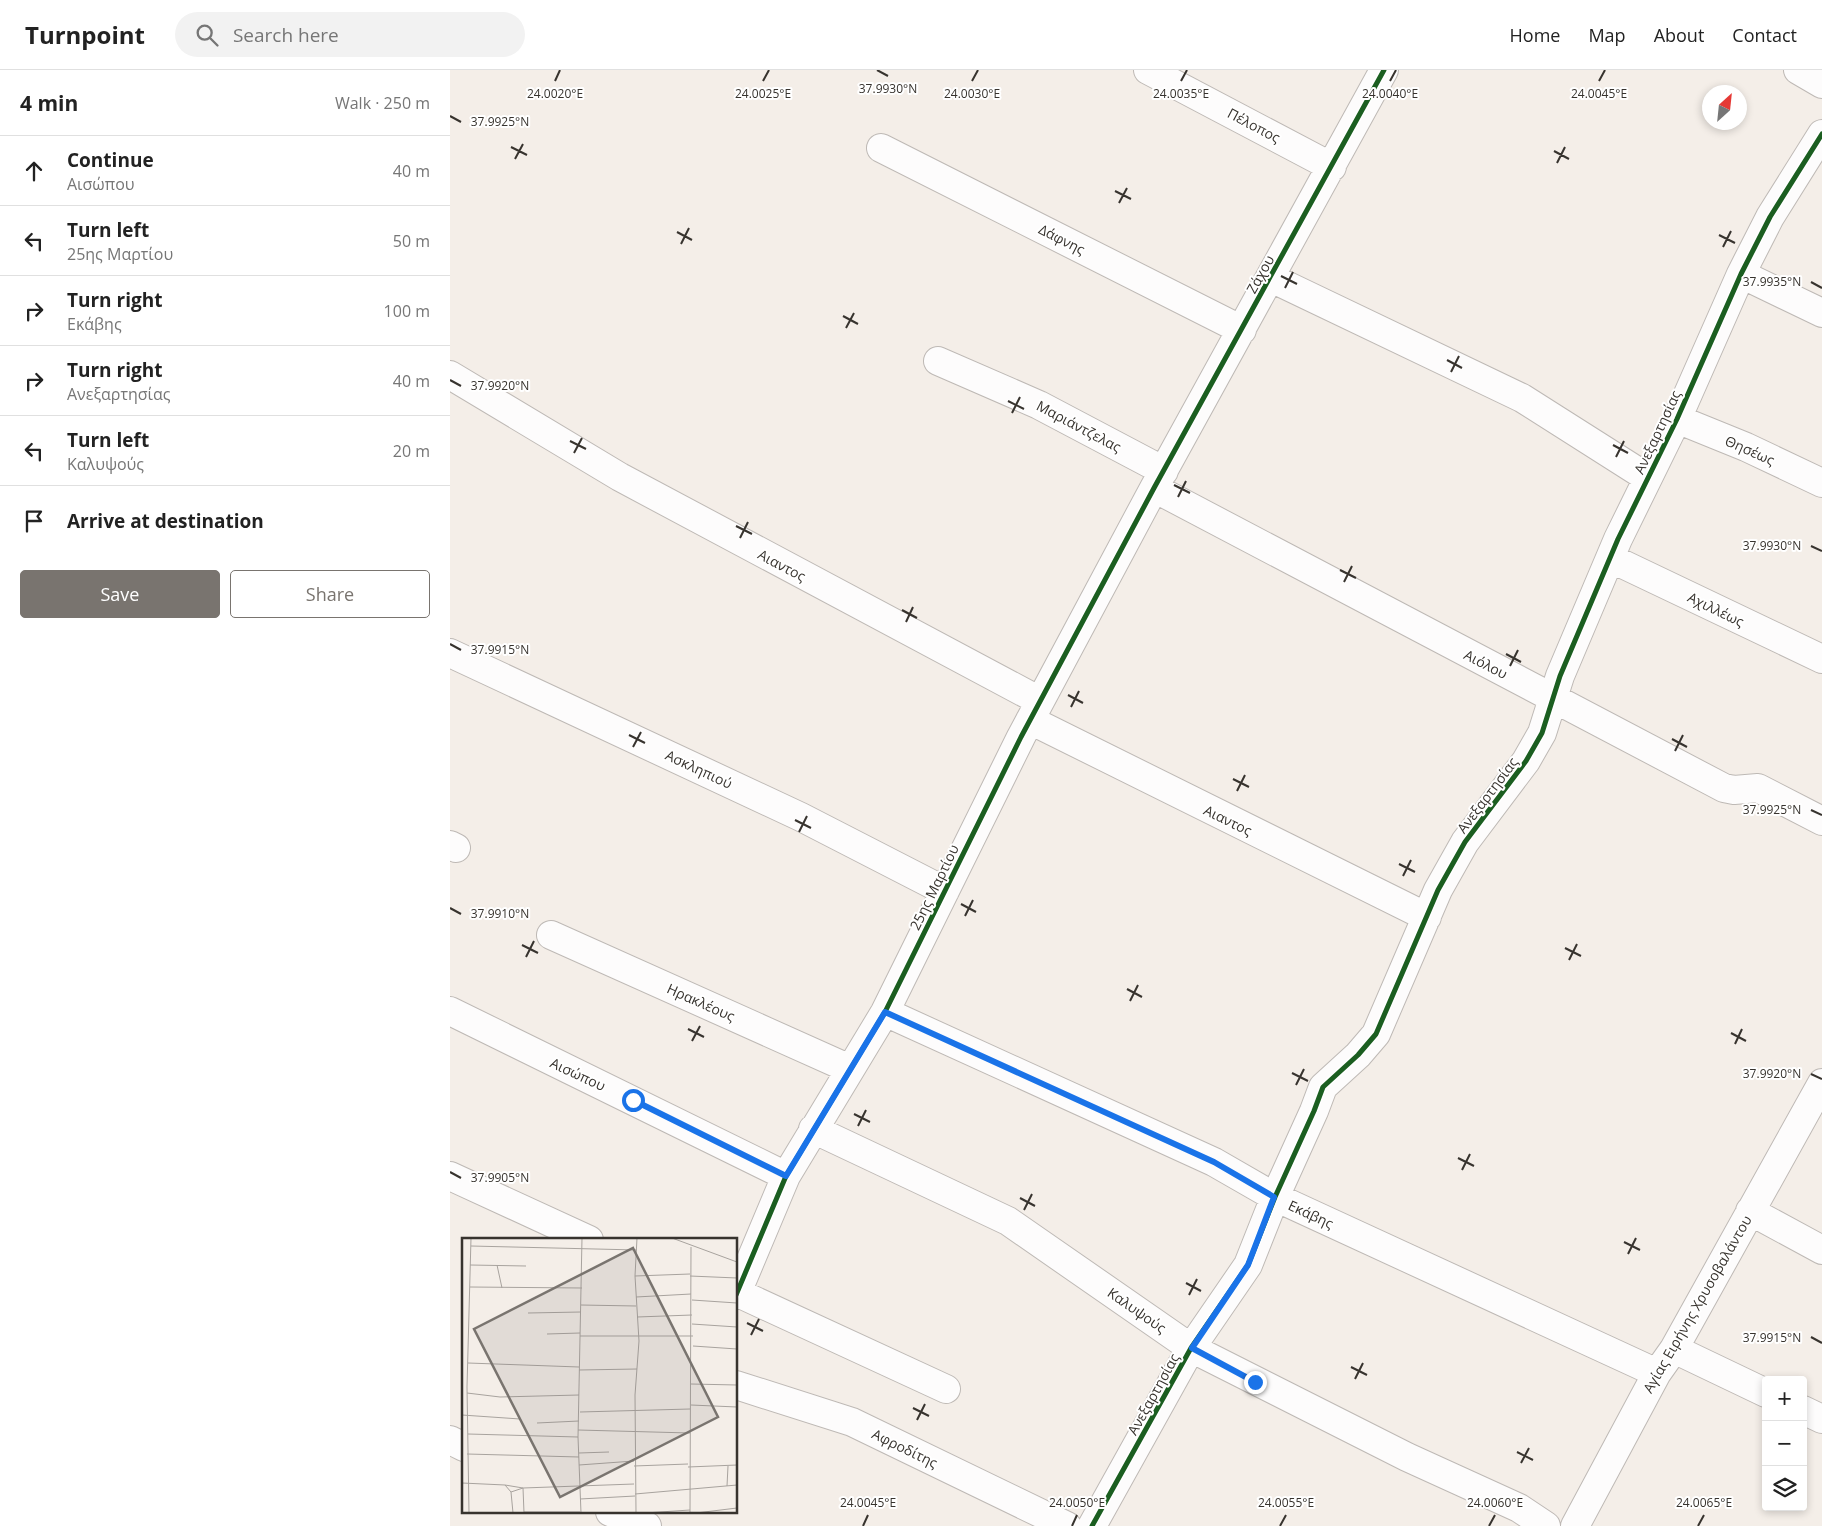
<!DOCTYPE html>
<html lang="en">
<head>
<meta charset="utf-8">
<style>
  body { margin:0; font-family:"Open Sans",sans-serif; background:#f2f2f2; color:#222 }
  .controls { position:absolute; right:15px; bottom:15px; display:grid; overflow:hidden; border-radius:5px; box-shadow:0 2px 8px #0003 }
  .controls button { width:45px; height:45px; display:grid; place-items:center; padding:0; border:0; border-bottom:1px solid #e0e0e0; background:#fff; color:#222; font:25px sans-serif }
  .compass { position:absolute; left:1252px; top:15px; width:45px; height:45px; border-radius:50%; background:#fff; box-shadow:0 2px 8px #0003; rotate:27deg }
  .stop { position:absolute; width:15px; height:15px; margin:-11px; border:4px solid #1a73e8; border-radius:50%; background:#fff }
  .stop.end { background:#1a73e8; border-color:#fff; box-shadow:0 1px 5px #0008 }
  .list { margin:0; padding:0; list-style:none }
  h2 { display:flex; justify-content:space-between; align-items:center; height:65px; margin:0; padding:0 20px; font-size:21px }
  h2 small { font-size:16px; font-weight:400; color:#767676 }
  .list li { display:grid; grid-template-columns:32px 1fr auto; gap:15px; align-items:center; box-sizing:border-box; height:70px; padding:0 20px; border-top:1px solid #e0e0e0 }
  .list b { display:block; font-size:19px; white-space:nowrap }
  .list p { margin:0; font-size:16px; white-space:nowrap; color:#767676 }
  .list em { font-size:16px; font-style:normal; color:#767676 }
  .actions { display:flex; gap:10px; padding:15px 20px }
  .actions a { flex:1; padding:11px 0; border:1px solid #79746f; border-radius:5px; text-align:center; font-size:18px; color:#79746f }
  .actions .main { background:#79746f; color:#fff }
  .icon { flex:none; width:28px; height:28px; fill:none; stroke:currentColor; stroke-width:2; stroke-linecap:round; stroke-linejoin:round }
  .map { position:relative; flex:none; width:1372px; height:1456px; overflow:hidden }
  header { display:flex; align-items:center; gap:30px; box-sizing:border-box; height:70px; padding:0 25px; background:#fff; border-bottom:1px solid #e0e0e0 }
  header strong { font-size:24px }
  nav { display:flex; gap:28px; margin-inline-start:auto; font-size:18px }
  .search { width:350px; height:45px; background:#f2f2f2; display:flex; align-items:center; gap:12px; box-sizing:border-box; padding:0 18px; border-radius:28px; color:#767676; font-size:19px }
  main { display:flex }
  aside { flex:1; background:#fff }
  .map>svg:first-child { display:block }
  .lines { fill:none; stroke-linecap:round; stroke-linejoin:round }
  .street-casing { stroke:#beb9b5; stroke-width:30 }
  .street { stroke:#fdfcfc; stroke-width:28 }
  .cycleway-casing { stroke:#fff; stroke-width:8 }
  .cycleway { stroke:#1b5e20; stroke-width:5 }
  .route { stroke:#1a73e8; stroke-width:6 }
  .ticks { fill:none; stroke:#37332e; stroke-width:2 }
  .labels { text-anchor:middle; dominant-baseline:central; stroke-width:4; stroke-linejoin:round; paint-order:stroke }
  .street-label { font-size:14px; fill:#37332e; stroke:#fff }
  .inset-road { fill:none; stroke:#a8a39e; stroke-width:1 }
  .view { fill:#79746f; fill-opacity:0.15; stroke:#79746f; stroke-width:2.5 }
  .inset-edge { fill:none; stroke:#37332e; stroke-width:2.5 }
  .ticks-label { font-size:12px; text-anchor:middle; fill:#37332e; stroke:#fff; stroke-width:4; stroke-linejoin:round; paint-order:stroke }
</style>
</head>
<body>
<header>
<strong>Turnpoint</strong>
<div class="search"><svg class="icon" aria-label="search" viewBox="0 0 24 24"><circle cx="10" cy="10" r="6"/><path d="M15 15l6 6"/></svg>Search here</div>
<nav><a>Home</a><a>Map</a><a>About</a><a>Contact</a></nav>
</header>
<main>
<aside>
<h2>4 min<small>Walk · 250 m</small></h2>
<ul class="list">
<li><svg class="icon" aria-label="ahead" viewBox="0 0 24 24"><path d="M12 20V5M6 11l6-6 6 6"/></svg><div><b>Continue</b><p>Αισώπου</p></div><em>40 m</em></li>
<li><svg class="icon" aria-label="left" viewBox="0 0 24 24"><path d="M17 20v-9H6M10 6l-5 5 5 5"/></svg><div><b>Turn left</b><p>25ης Μαρτίου</p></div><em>50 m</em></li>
<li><svg class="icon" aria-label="right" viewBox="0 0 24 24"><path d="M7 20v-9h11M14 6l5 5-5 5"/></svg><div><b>Turn right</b><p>Εκάβης</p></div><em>100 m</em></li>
<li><svg class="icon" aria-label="right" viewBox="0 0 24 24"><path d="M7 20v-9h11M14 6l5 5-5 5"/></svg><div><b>Turn right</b><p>Ανεξαρτησίας</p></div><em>40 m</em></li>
<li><svg class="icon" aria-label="left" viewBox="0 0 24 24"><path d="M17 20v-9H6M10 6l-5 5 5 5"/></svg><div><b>Turn left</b><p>Καλυψούς</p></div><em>20 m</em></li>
<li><svg class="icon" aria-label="arrive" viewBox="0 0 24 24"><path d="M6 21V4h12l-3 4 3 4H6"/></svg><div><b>Arrive at destination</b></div></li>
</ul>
<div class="actions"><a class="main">Save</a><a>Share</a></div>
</aside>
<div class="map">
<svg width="1372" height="1456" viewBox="0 0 1372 1456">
  <rect width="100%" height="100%" fill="#f4eee8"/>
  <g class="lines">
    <g class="street-casing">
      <path id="street" d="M698 0 882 97
        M1348 0 1372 14
        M431 78 792 260
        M1291 204 1372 243
        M821 208 1072 328 1198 408
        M488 291 589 335 714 401
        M0 305 170 407 590 631
        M1227 349 1296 377 1372 413
        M704 418 1274 718 1284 720 1308 718 1372 751
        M1160 488 1372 589
        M0 583 351 747 495 821
        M580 650 977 847
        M0 775 6 778
        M101 865 400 999
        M0 941 336 1106
        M435 942 764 1092 825 1127 1207 1303
        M363 1059 558 1151 741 1278 957 1387 1069 1438 1096 1456
        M0 1106 139 1170
        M1300 1141 1372 1180
        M288 1223 496 1319
        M286 1225 336 1106 435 942 571 667 704 418 934 0
        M1224 1279 1316 1323
        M286 1315 402 1352 617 1456
        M1353 1340 1372 1349
        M0 1370 14 1377
        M160 1442 197 1456
        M642 1456 741 1278 798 1195 825 1127 864 1041 873 1017 908 985 926 964 988 820 1015 772 1076 691 1092 663 1110 606 1168 469 1227 349 1291 204 1320 147 1372 64
        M1125 1456 1207 1303 1224 1279 1372 1013"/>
    </g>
    <use href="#street" class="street"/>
    <g class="cycleway-casing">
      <path id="cycleway" d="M286 1225 336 1106 435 942 571 667 704 418 934 0
        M642 1456 741 1278 798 1195 825 1127 864 1041 873 1017 908 985 926 964 988 820 1015 772 1076 691 1092 663 1110 606 1168 469 1227 349 1291 204 1320 147 1372 64"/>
    </g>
    <use href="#cycleway" class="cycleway"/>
  </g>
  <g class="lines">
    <path class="route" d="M183 1030 336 1106 435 942 764 1092 824 1127 798 1195 742 1278 805 1312"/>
  </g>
  <path class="ticks" d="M427 0 438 6M105 11 110 0M313 11 319 0M522 11 528 0M731 11 737 0M940 11 946 0M1149 11 1155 0M0 46 11 52M61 77 77 85M1104 81 1119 89M65 89 73 74M1107 93 1115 77M665 121 681 129M669 133 677 118M227 162 242 170M1269 165 1285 173M231 174 239 158M1273 177 1281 161M831 206 847 214M1361 212 1372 218M835 218 843 202M393 246 408 254M396 258 404 243M997 290 1012 298M1001 302 1009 286M0 310 11 316M558 331 574 339M562 343 570 327M120 371 136 379M1163 375 1178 383M124 383 132 368M1166 387 1174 371M724 415 740 423M728 427 736 411M286 456 302 464M290 468 298 452M1361 476 1372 481M890 500 906 508M894 512 902 496M452 540 467 548M456 552 463 537M0 574 11 580M1056 584 1071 592M1060 596 1068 580M618 625 633 633M621 637 629 621M179 665 195 673M1222 669 1237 677M183 677 191 662M1225 681 1233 665M783 709 799 717M787 721 795 705M1361 740 1372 745M345 750 361 758M349 762 357 746M949 794 965 802M953 806 961 790M511 834 526 842M0 838 11 844M515 846 523 830M72 875 88 883M1115 878 1131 886M76 887 84 871M1119 890 1127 874M677 919 692 927M680 931 688 915M238 959 254 967M1281 963 1296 971M242 971 250 956M1285 974 1292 959M842 1003 858 1011M1361 1004 1372 1009M846 1015 854 999M404 1044 420 1052M408 1056 416 1040M1008 1088 1024 1096M1012 1100 1020 1084M0 1102 11 1108M570 1128 585 1136M574 1140 582 1124M1174 1172 1190 1180M1178 1184 1186 1168M736 1213 751 1221M739 1225 747 1209M297 1253 313 1261M301 1265 309 1249M1361 1267 1372 1273M901 1297 917 1305M905 1309 913 1293M463 1338 479 1346M467 1350 475 1334M1067 1382 1083 1390M1071 1393 1079 1378M413 1456 418 1445M622 1456 627 1445M830 1456 836 1445M1039 1456 1045 1445M1248 1456 1254 1445"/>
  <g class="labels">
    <g class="street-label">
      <text transform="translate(804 55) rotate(28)">Πέλοπος</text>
      <text transform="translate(612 169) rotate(27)">Δάφνης</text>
      <text transform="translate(810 204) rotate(-61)">Ζάχου</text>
      <text transform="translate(629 356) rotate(28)">Μαριάντζελας</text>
      <text transform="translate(1207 362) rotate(-65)">Ανεξαρτησίας</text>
      <text transform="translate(1300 380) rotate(24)">Θησέως</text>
      <text transform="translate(332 495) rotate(28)">Αιαντος</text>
      <text transform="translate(1266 539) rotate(26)">Αχιλλέως</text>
      <text transform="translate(1036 594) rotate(27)">Αιόλου</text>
      <text transform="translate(249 699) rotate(25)">Ασκληπιού</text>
      <text transform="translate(1037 725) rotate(-53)">Ανεξαρτησίας</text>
      <text transform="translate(778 750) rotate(26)">Αιαντος</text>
      <text transform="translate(484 817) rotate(-64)">25ης Μαρτίου</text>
      <text transform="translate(251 932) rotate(24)">Ηρακλέους</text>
      <text transform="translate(128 1004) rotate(25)">Αισώπου</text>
      <text transform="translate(861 1144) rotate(25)">Εκάβης</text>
      <text transform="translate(1247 1234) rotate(-60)">Αγίας Ειρήνης Χρυσοβαλάντου</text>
      <text transform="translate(687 1240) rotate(35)">Καλυψούς</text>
      <text transform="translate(703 1324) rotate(-61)">Ανεξαρτησίας</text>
      <text transform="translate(455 1378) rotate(26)">Αφροδίτης</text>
    </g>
  </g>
  <g transform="translate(12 1168)">
    <rect width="275" height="275" fill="#f4eee8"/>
    <path class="inset-road" d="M210 0 275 24M9 8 175 12M8 27 64 28M35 27 40 50M173 38 228 36M228 38 275 40M8 49 120 50M174 59 229 56M230 62 275 65M119 67 174 68M66 75 119 74M175 79 230 77M230 86 275 89M85 96 118 95M118 98H231M231 108 275 111M6 125 117 129M117 132 175 131M229 146 275 147M5 155 38 159 117 157M229 167 275 169M118 174 228 171M0 177 58 181M75 185 117 183M116 192 228 195M6 196 116 199M117 215 147 214M5 216 117 219M117 227 172 223M172 228 226 226M226 229 275 227M0 245 43 247 49 254M43 247 61 250 62 275M265 248 266 228M49 254 61 250 172 246M49 254 51 275M173 256 275 247M118 261 173 258M62 274H118M7 275 5 149 9 0M119 275 116 199 120 0M174 275 173 157 177 103 173 38 175 0M183 275 228 272M228 275 229 9M234 275 275 270"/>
    <path class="view" d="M171 10 256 179 98 259 12 91Z"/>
    <rect width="275" height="275" class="inset-edge"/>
  </g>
  <g class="ticks-label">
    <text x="438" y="23">37.9930°N</text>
    <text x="105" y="28">24.0020°E</text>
    <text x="313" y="28">24.0025°E</text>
    <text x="522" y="28">24.0030°E</text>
    <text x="731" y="28">24.0035°E</text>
    <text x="940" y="28">24.0040°E</text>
    <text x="1149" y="28">24.0045°E</text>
    <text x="50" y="56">37.9925°N</text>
    <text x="1322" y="216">37.9935°N</text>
    <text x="50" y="320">37.9920°N</text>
    <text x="1322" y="480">37.9930°N</text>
    <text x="50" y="584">37.9915°N</text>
    <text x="1322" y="744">37.9925°N</text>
    <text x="50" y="848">37.9910°N</text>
    <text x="1322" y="1008">37.9920°N</text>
    <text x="50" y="1112">37.9905°N</text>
    <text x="1322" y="1272">37.9915°N</text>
    <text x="418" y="1437">24.0045°E</text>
    <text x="627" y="1437">24.0050°E</text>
    <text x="836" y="1437">24.0055°E</text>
    <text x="1045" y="1437">24.0060°E</text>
    <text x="1254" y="1437">24.0065°E</text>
  </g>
</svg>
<div class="controls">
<button>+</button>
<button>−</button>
<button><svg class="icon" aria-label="layers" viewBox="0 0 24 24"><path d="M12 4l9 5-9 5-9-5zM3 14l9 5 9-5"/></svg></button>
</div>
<svg class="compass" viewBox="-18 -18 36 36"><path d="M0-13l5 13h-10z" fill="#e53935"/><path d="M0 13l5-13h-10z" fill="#767676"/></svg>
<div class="stop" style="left:183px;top:1030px"></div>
<div class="stop end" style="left:805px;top:1312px"></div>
</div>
</main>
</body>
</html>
